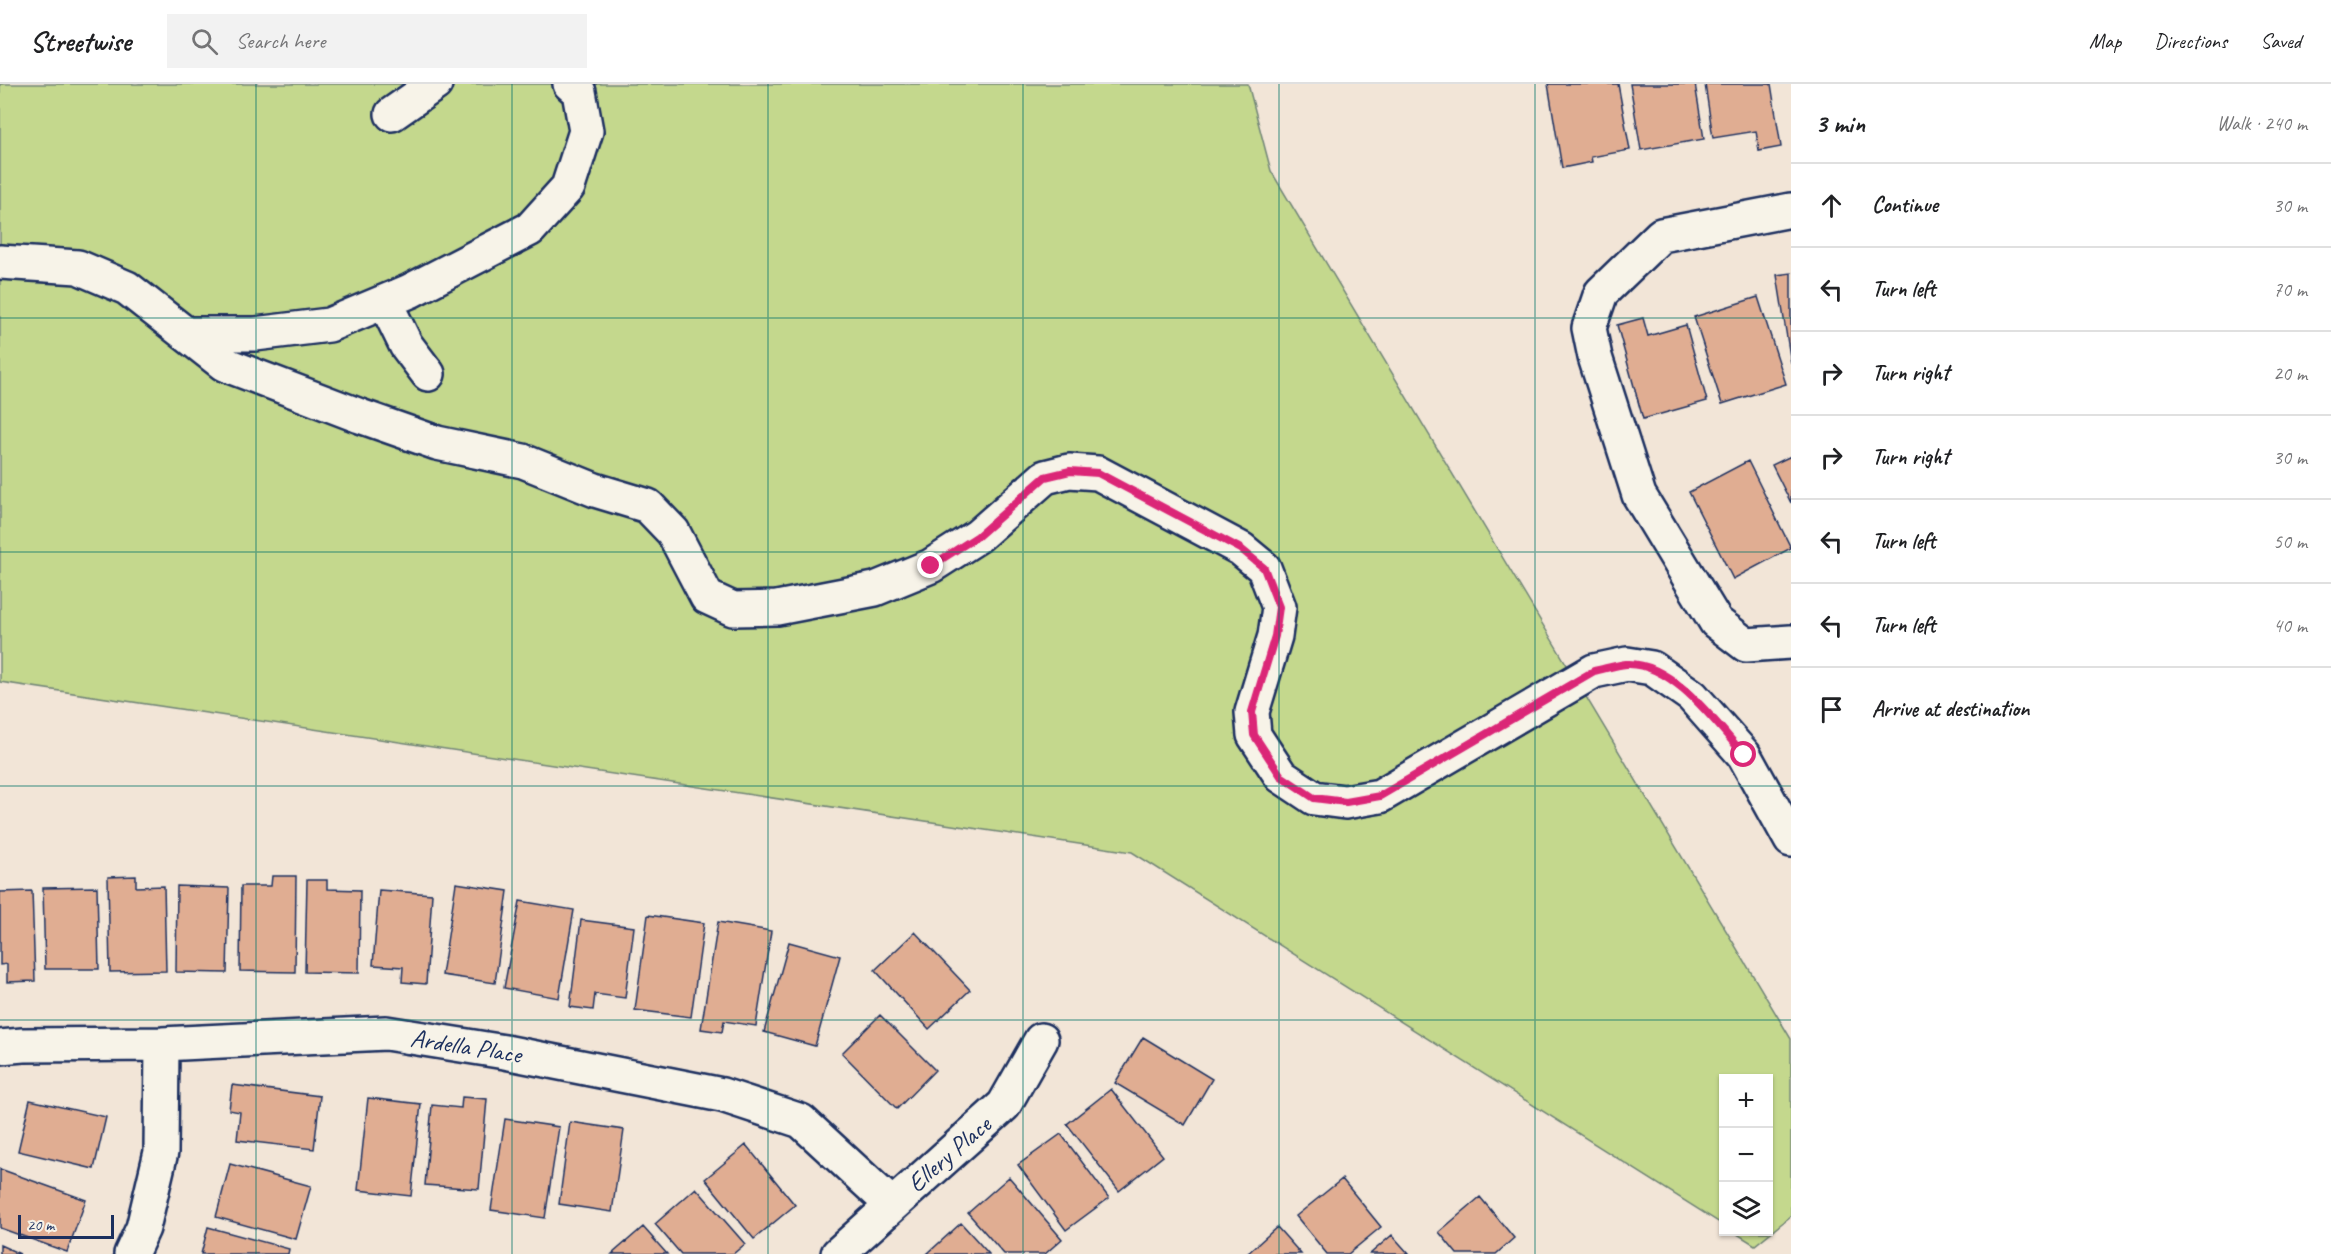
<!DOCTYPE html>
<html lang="en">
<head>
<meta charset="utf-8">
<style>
  body { margin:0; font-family:Caveat,sans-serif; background:#f2f2f2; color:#202124 }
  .controls { position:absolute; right:18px; bottom:18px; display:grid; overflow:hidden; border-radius:0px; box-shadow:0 2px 4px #0004 }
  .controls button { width:54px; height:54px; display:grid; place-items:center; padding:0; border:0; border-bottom:2px solid #e0e0e0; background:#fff; color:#202124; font:30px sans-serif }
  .scale { position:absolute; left:18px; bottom:15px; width:96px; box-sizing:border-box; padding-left:6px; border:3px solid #1b2f5e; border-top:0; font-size:16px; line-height:21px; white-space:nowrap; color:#1b2f5e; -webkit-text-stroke:4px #f7f3e8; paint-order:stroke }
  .stop { position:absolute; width:18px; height:18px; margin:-14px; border:4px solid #db2777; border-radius:50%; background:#fff }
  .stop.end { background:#db2777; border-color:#fff; box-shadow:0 2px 6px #0008 }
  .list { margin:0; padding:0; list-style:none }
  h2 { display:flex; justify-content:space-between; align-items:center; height:78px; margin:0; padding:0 24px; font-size:26px }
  h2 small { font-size:20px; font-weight:400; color:#757577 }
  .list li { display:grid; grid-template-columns:39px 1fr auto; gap:18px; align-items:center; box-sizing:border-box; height:84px; padding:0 24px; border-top:2px solid #e0e0e0 }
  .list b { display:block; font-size:22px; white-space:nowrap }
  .list em { font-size:20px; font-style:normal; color:#757577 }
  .icon { flex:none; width:33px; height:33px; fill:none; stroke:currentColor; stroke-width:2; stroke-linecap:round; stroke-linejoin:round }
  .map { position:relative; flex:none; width:1791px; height:1170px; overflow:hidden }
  header { display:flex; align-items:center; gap:36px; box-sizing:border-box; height:84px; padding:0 30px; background:#fff; border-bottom:2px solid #e0e0e0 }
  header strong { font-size:28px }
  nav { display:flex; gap:33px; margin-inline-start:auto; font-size:21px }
  .search { width:420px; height:54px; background:#f2f2f2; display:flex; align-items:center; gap:15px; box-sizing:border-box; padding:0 21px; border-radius:0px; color:#757577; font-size:22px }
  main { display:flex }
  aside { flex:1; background:#fff }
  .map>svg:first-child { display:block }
  .green { fill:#c4d88d; stroke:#708476; stroke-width:1.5 }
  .building { fill:#e0ad92; stroke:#1b2f5e; stroke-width:1.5 }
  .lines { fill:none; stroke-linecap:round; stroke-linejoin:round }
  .minor-casing { stroke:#1b2f5e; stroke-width:38 }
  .minor { stroke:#f7f3e8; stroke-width:33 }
  .route { stroke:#db2777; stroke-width:8 }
  .grid { fill:none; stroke:#0f766e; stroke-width:1.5; stroke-opacity:0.55 }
  .labels { text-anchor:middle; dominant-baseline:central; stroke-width:4.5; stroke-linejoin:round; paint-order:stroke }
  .street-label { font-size:26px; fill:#1b2f5e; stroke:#f7f3e8 }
</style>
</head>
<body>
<header>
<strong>Streetwise</strong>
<div class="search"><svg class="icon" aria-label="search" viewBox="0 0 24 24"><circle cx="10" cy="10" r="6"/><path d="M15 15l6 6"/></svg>Search here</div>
<nav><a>Map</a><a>Directions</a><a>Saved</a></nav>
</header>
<main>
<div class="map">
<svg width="1791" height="1170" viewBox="0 0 1791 1170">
  <rect width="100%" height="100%" fill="#f2e5d7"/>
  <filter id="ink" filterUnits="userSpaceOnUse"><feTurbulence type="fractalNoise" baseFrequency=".0167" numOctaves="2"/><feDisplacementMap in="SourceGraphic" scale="12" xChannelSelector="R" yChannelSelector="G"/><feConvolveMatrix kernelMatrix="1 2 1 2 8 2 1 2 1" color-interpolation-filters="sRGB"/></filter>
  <g filter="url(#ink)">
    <path class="green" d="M0 0H1248L1271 87 1791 955V1132L1755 1161 1734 1148H1768V994H1724L1723 1141 1132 768 0 598Z"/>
    <path class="building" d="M1548 0H1618L1630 66 1591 73 1592 78 1562 84Z
      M1630 0H1695L1704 55 1641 66Z
      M1705 0H1771L1781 63 1759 67 1756 47 1713 54Z
      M1791 189V279L1777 191Z
      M1758 213 1786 300 1722 320 1694 233Z
      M1643 234 1648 252 1686 241 1707 317 1643 335 1617 241Z
      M1791 372V419L1772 381Z
      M1748 377 1791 464 1733 495 1689 408Z
      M136 792V803L164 802 166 887 110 888 108 793Z
      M272 792H296L295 888 240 887 241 802H271Z
      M307 796H327V805L360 806 359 889 305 888Z
      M456 799 508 807 495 899 442 891Z
      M177 802 229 804 227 889 176 888Z
      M97 803 99 885H45L43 804Z
      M379 806 432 810 426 900 402 898 403 883 373 881Z
      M32 807 35 897 7 898V880L0 881V808Z
      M520 817 574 826 559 914 504 904Z
      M648 831 704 839 691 933 635 926Z
      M581 836 634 843 625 914 595 910 593 926 570 923Z
      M718 838 771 847 756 942 724 937 722 948 701 945Z
      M915 848 970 906 929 945 875 886Z
      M789 858 840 872 815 962 764 948Z
      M880 931 935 986 897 1025 842 969Z
      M1143 953 1212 995 1185 1041 1115 999Z
      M232 1001 320 1012 314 1065 237 1056 240 1028 229 1026Z
      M1111 1005 1163 1072 1119 1107 1067 1040Z
      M462 1013 487 1015 479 1105 425 1101 432 1021 461 1024Z
      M368 1014 421 1020 411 1112 358 1106Z
      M30 1016 106 1033 94 1085 18 1067Z
      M505 1035 559 1043 545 1134 491 1126Z
      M570 1038 624 1046 612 1128 559 1120Z
      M1061 1050 1109 1114 1066 1146 1018 1081Z
      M746 1061 795 1121 754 1155 705 1095Z
      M230 1080 311 1102 296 1155 216 1133Z
      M0 1085 86 1116 67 1168 0 1144Z
      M1009 1093 1062 1155 1045 1170H1004L968 1129Z
      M1342 1095 1381 1143 1348 1170H1327L1296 1132Z
      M696 1104 745 1160 733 1170H681L655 1140Z
      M1480 1113 1514 1154 1496 1170H1457L1439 1148Z
      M961 1139 989 1170H927Z
      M208 1143 289 1165 288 1170H201Z
      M643 1143 667 1170H612Z
      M1277 1143 1301 1170H1247Z
      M1392 1151 1409 1170H1370Z
      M0 1161 20 1170H0Z"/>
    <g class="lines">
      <g class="minor-casing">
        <path id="minor" d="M392 30 435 0
          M1791 126 1661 151 1601 209 1589 244 1595 273 1639 411 1716 538 1746 561 1791 558
          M0 178 78 183 127 204 224 280 360 332 437 359 523 377 595 406 648 422 673 448 707 513 733 525 777 524 875 505 931 482 978 452 1045 393 1069 387 1098 389 1241 465 1264 484 1279 523 1275 552 1252 628 1254 651 1281 692 1314 714 1345 718 1380 712 1594 587 1627 580 1652 584 1692 612 1744 671 1791 756
          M385 218 406 261 428 290
          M186 250H255L329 241 410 207 530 145 568 103 586 47 579 8 570 0
          M0 963 23 961 162 960 386 949 505 968 722 1011 801 1037 892 1121
          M131 1170 143 1144 161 1068 162 960
          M838 1170 1004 1021 1041 956"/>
      </g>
      <use href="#minor" class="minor"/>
    </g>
  </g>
  <g class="lines" filter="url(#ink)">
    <path class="route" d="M931 482 978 452 1045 393 1070 387 1098 389 1241 465 1264 484 1279 523 1275 552 1252 628 1254 651 1281 692 1314 714 1346 718 1380 712 1594 587C1604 585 1616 581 1626 580 1672 577 1717 640 1744 671"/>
  </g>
  <path class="grid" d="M256 0V1170M512 0V1170M768 0V1170M1023 0V1170M1279 0V1170M1535 0V1170M0 234H1791M0 468H1791M0 702H1791M0 936H1791"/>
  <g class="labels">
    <g class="street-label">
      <text transform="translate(466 962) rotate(9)">Ardella Place</text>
      <text transform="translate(949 1070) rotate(-41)">Ellery Place</text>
    </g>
  </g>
</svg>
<div class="controls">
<button>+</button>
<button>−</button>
<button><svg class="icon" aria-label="layers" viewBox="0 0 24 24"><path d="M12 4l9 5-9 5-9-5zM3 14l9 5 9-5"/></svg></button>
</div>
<div class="scale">20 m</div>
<div class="stop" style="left:1744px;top:671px"></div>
<div class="stop end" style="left:931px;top:482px"></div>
</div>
<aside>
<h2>3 min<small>Walk · 240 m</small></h2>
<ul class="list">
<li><svg class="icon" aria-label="ahead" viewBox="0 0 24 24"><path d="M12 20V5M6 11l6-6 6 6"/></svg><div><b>Continue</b></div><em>30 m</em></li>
<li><svg class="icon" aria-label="left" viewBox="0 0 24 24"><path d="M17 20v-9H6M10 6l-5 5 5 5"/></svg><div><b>Turn left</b></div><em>70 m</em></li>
<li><svg class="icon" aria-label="right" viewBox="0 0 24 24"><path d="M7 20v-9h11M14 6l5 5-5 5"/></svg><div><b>Turn right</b></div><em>20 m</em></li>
<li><svg class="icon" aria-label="right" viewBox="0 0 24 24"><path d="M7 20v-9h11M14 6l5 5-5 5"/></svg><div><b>Turn right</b></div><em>30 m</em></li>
<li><svg class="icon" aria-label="left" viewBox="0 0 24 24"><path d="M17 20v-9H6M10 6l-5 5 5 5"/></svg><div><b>Turn left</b></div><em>50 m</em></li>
<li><svg class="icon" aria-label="left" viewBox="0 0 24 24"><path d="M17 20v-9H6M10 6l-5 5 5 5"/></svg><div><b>Turn left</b></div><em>40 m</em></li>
<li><svg class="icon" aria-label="arrive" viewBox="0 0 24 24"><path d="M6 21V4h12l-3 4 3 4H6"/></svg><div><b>Arrive at destination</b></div></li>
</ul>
</aside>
</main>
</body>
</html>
